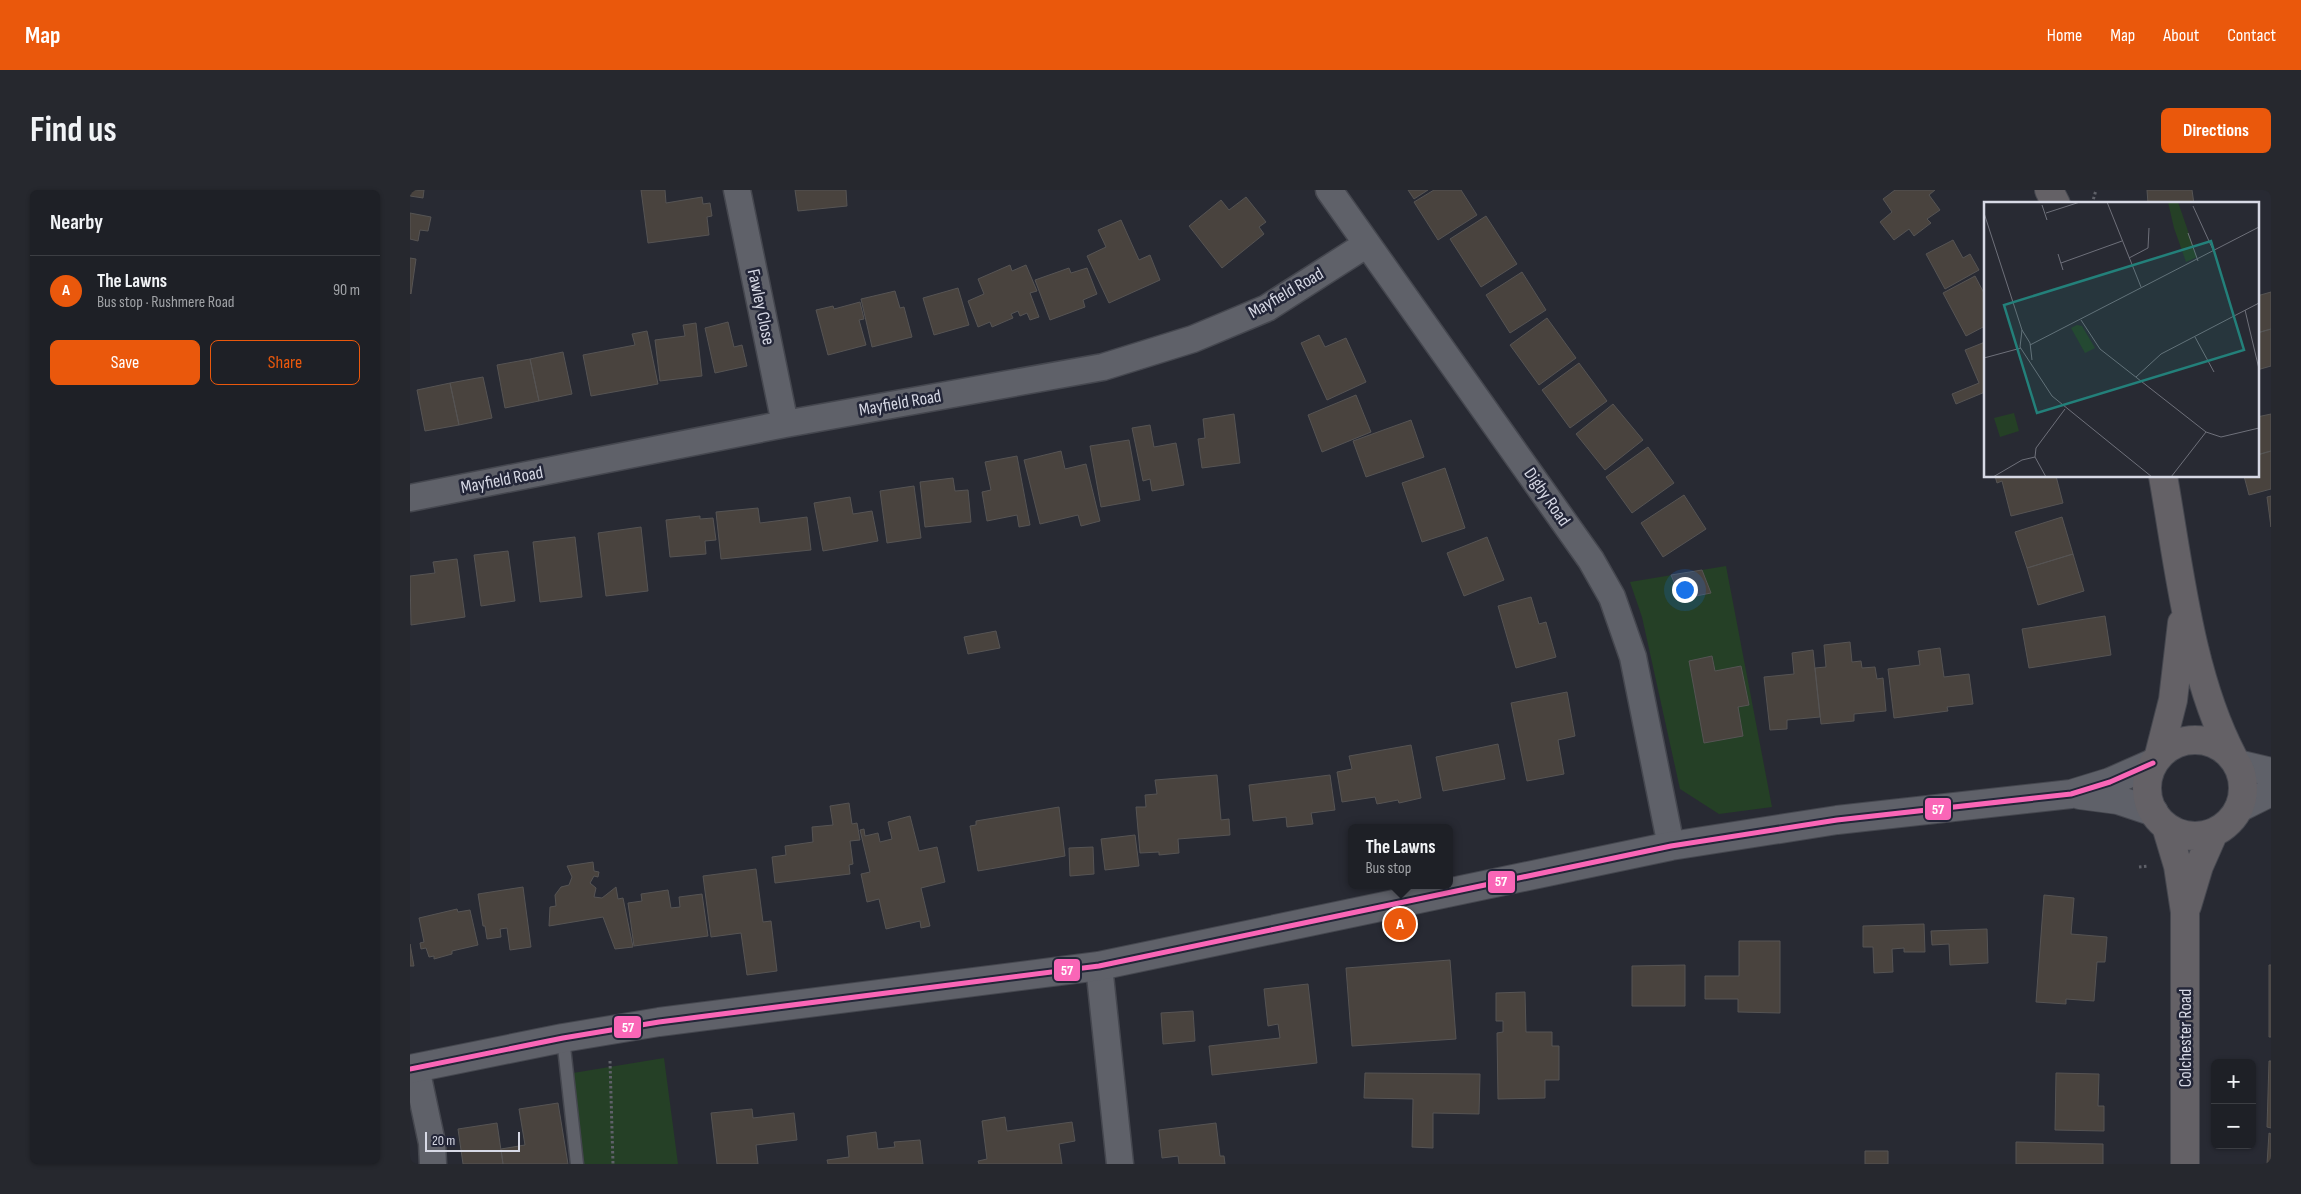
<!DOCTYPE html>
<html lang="en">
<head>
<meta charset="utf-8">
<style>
  body { margin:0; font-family:"Sofia Sans Condensed",sans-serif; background:#26282e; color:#f1f3f6 }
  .controls { position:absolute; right:15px; bottom:15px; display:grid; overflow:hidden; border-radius:8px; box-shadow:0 1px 4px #0004 }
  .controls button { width:45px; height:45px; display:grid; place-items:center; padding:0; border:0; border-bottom:1px solid #3c3e43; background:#1e2026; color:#f1f3f6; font:25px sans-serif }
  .scale { position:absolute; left:15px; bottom:12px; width:95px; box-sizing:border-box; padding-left:5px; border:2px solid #d7d9e5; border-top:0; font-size:14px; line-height:18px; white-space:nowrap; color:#d7d9e5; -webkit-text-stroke:4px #232638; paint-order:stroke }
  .you { position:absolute; left:1274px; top:399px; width:18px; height:18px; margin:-12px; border:4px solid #fff; border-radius:50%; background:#1a73e8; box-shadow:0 0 0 8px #1a73e833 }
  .badge { display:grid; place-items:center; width:32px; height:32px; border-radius:50%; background:#ea580c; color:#fff; font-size:16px; font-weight:700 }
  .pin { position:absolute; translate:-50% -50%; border:2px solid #fff; box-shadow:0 1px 5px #0006 }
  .popup { position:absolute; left:938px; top:634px; width:105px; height:65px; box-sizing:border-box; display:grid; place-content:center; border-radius:8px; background:#1e2026; filter:drop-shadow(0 1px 4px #0005); font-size:16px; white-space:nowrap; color:#a1a3a7 }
  .popup b { font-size:19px; color:#f1f3f6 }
  .popup::after { content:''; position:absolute; left:50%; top:100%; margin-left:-10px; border:10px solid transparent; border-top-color:#1e2026 }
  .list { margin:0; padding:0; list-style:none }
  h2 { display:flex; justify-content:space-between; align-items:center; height:65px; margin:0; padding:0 20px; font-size:21px }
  h2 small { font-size:16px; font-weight:400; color:#a1a3a7 }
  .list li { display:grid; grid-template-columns:32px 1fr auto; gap:15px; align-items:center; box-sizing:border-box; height:70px; padding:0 20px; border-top:1px solid #3c3e43 }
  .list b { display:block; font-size:19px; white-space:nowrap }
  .list p { margin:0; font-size:16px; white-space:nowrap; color:#a1a3a7 }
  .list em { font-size:16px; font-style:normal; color:#a1a3a7 }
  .actions { display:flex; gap:10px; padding:15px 20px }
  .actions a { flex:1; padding:11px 0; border:1px solid #ea580c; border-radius:8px; text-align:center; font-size:18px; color:#ea580c }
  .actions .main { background:#ea580c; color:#fff }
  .map { position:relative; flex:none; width:1861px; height:974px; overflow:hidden; border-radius:8px }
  header { display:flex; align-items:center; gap:30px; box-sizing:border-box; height:70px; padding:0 25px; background:#ea580c; color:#fff }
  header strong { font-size:24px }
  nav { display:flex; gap:28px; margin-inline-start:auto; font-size:18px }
  .intro { display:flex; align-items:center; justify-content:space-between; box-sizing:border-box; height:120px; padding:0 30px }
  h1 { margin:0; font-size:35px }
  .button { padding:12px 22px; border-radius:8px; background:#ea580c; color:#fff; font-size:18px; font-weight:700 }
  main { display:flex; gap:30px; padding:0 30px }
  aside { flex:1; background:#1e2026; border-radius:8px; box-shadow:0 1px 4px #0004 }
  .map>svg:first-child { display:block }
  .green { fill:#254026 }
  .building { fill:#49433e; stroke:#565454 }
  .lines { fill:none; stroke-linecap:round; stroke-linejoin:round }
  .service-casing { stroke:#45474f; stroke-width:15 }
  .minor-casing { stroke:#45474f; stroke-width:29 }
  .tertiary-casing { stroke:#45474f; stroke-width:30 }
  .primary-casing { stroke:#45474f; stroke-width:30 }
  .path { stroke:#5f6169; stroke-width:3; stroke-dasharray:2.5 2.5; stroke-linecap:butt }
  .service { stroke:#5f6169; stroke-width:12 }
  .minor { stroke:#5f6169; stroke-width:26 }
  .tertiary { stroke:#5f6169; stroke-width:28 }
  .primary { stroke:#646166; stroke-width:28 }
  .bus-1-casing { stroke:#232638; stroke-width:9 }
  .bus-1 { stroke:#fa66b7; stroke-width:5 }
  .labels { text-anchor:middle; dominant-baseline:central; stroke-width:5; stroke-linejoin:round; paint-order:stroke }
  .street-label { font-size:18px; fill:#d7d9e5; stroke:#232638 }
  .inset-road { fill:none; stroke:#6e707a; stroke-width:1 }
  .view { fill:#23807a; fill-opacity:0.15; stroke:#23807a; stroke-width:2.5 }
  .inset-edge { fill:none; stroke:#d7d9e5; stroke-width:2.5 }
  .line-badge { stroke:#232638; stroke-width:2 }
  .badge-label { font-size:14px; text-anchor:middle; font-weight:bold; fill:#fff }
</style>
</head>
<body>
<header>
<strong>Map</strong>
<nav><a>Home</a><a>Map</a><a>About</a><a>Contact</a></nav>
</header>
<div class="intro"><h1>Find us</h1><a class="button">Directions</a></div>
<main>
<aside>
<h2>Nearby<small></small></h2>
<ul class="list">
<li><span class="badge">A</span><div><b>The Lawns</b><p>Bus stop · Rushmere Road</p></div><em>90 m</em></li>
</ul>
<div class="actions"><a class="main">Save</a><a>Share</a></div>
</aside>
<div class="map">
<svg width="1861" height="974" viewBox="0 0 1861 974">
  <rect width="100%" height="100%" fill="#282a33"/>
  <path class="green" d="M1316 376 1362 617 1309 624 1270 599 1232 427 1220 392Z
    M254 868 268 974H167L157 884Z"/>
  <path class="building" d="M0 0H14L13 8 0 6Z
    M231 0H255L256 13 292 7 293 14 300 13 302 26 297 27 299 45 238 53Z
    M385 0H436L437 16 388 21Z
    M998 0H1018L1004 9Z
    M1024 0H1051L1067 25 1028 50 1004 12Z
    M1485 0H1525L1519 5 1530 20 1517 29 1521 33 1504 46 1499 39 1484 50 1470 32 1482 22 1473 9Z
    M1737 0H1782L1784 14H1738Z
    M836 7 856 32 849 37 854 44 812 78 779 36 811 10 819 20Z
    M0 23 21 27 18 41 10 40 8 51 0 49Z
    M1076 26 1107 74 1071 97 1040 49Z
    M711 30 729 70 740 65 750 90 699 113 677 66 696 57 688 40Z
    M1543 50 1553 68 1560 64 1569 80 1535 99 1516 64Z
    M0 68 6 69 1 104 0 103Z
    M600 75 602 81 616 75 627 101 620 103 629 127 620 130 617 123 610 126 608 121 601 124 603 128 582 137 580 132 568 137 558 111 574 104 568 89Z
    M659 78 661 83 677 78 687 104 673 110 675 117 640 130 625 90Z
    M1112 82 1136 120 1100 143 1076 105Z
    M1565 86 1575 105V136L1556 146 1533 103Z
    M548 98 559 135 524 145 513 108Z
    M485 101 490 118 494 117 502 147 462 157 451 109Z
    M1861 102V139L1847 143V106Z
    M450 112 454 129 449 130 456 155 418 165 406 120 423 116 424 119Z
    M1137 128 1166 168 1129 195 1100 155Z
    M318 132 324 157 332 155 337 176 305 183 295 138Z
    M286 133 292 186 250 191 245 150 275 146 273 135Z
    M1861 139V176L1847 180V143Z
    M237 141 248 194 181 206 173 165 225 155 222 144Z
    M909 145 915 157 936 148 956 192 917 210 891 153Z
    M1575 152V202L1546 214 1542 204 1569 193 1555 160Z
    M153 162 162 204 129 211 120 169Z
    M120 169 129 211 95 218 87 175Z
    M1169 173 1197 211 1160 238 1132 200Z
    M73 187 82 228 49 235 40 193Z
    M40 193 49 235 15 241 7 200Z
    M946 205 961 242 912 262 898 225Z
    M1203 214 1233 250 1195 280 1166 244Z
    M824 224 830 273 792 278 788 249 795 248 793 229Z
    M1861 224V261L1847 265V227Z
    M1001 230 1014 267 956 287 943 251Z
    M740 235 744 257 766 253 774 295 742 301 740 289 733 291 722 238Z
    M719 250 730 310 691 317 680 256Z
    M1238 257 1264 293 1222 323 1196 287Z
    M651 261 655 279 676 274 690 331 671 336 668 325 630 334 614 270Z
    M1861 261V299L1839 305 1834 286H1847V265Z
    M607 266 620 335 609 337 607 325 577 331 572 302 581 300 575 272Z
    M1035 278 1055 338 1012 352 992 293Z
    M1585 286H1646L1653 313 1601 326 1592 291 1587 293Z
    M543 288 545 301 558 300 561 332 515 337 510 292Z
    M504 296 511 348 477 353 470 301Z
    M1274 305 1296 339 1253 367 1231 333Z
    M1861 306V337L1857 307Z
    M440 307 443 324 462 321 468 351 413 361 404 313Z
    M348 318 350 333 397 327 401 360 311 369 306 322Z
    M290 326V329L303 328 306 350 295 351 296 364 260 367 256 330Z
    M1652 327 1663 364 1617 378 1605 342Z
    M231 337 238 401 196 406 188 343Z
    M165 347 172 407 130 412 123 352Z
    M1077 347 1094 390 1054 406 1037 363Z
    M98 361 105 411 71 416 64 365Z
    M1663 364 1674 401 1628 415 1617 378Z
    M47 369 55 427 1 435 0 386 25 383 23 372Z
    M1292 380 1301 403 1271 409 1261 385Z
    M1121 407 1129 434 1136 432 1146 467 1106 478 1088 416Z
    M1695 426 1701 465 1619 478 1612 439Z
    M586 441 590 458 558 464 554 447Z
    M1440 452 1442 472 1451 471 1452 478 1465 477 1467 489 1473 488 1476 521 1444 524V531L1411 534 1405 478 1416 477 1414 455Z
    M1530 458 1534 487 1559 484 1563 514 1537 517 1538 521 1484 528 1478 479 1510 475 1508 461Z
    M1403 460 1410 527 1377 530V539L1360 540 1354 487 1384 484 1382 463Z
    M1302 466 1305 481 1331 476 1339 515 1328 517 1333 546 1294 553 1279 471Z
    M1157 502 1165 546 1148 550 1154 584 1117 591 1101 513Z
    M1088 554 1095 589 1033 601 1026 567Z
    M1001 555 1011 608 989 613 988 610 967 614 965 607 932 612 927 582 942 579 939 566Z
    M807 585 811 630 819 629 820 645 768 649 769 663 749 665V662L730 663 726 617H736L735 605 747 604 745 590Z
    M920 585 925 620 901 623 903 634 877 637 876 627 843 631 839 595Z
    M439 613 442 634 447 633 450 650 440 651 443 674 439 675 440 684 365 693 362 667 376 665 375 656 403 652 402 637 423 635 420 616Z
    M649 617 655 666 568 681 560 636 566 635V631Z
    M500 626 509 661 527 657 535 692 511 698 520 736 511 738 510 731 476 739 469 709 457 712 451 684 460 682 450 640 454 639 455 646 468 643 470 652 482 649 478 632Z
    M725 645 729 676 695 680 691 649Z
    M683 657 684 684 660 686 659 658Z
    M183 672 184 681 189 682 188 687 184 686 180 693 186 698 184 707 192 708 206 697 208 709 213 708 223 757 205 759 193 727 139 736 140 717 146 716 145 705 151 697 159 695 162 687 157 676Z
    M346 679 353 732 361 731 367 781 337 785 331 743 301 747 293 686Z
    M113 697 121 757 100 760 97 738 90 739 91 747 77 749 75 736H73L68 704Z
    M258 700 261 718 270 717 269 707 292 704 298 746 224 756 218 713 232 711 231 704Z
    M1634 705 1664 708 1661 744 1697 747 1695 772H1687L1684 811 1656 809V814L1626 812Z
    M47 719 48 722 60 720 68 755 42 761V764L24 769V766L19 767 16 758 11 759 10 753 14 752 9 728Z
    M1514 734 1515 762H1494V758L1482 759 1483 782 1464 783 1463 757H1453V736Z
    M1577 739 1578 773 1540 775 1539 754 1522 755 1521 741Z
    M1329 751H1370V823L1328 822V809H1295V786H1329Z
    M0 754 4 776H0Z
    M1040 770 1046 849 942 856 936 778Z
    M1275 775V816H1222V776Z
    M1859 775H1861V847H1859Z
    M898 794 907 873 802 885 799 856 870 848 868 834 858 836 854 799Z
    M1115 802 1116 842H1142V856H1149V890H1135V908L1088 909 1087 843 1093 842V831H1086V803Z
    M783 821 785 851 753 854 751 823Z
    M1859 871H1861V938L1857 937Z
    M955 883 1070 884 1069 924 1023 923V958L1002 957 1003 909 954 908Z
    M1646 883 1689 884 1688 916H1694V941L1645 940Z
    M148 913 158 974H93L91 959 115 955 109 919Z
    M342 919 343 928 384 923 387 950 346 955 348 974H307L301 923Z
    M595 927 597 941 662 932 665 951 649 954 652 974H569L568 971 577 969 572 931Z
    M87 933 93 974H53L48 939Z
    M806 933 810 966H814L815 974H769L768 966 752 968 749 940Z
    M466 942 468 959 485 957 484 952 510 950 513 974H418L417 970 439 967 437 946Z
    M1859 943 1861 944V974H1857Z
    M1606 952 1693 954V974H1606Z
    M1455 961H1478V974H1455Z"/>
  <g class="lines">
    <g class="service-casing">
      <path id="service" d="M153 848 167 974"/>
    </g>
    <g class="minor-casing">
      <path id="minor" d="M327 0 375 234
        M919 0 1181 370 1202 407 1223 467 1261 656
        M0 308 375 234 693 177 783 149 857 118 957 54
        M689 776 710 974
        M6 878 22 953 23 974"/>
    </g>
    <g class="tertiary-casing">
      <path id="tertiary" d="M1828 574 1861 582
        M1670 605 1708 610 1744 622
        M1829 618 1861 602
        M0 879 153 848 249 832 689 776 1261 656 1427 630 1661 604 1700 592 1743 573"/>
    </g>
    <g class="primary-casing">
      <path id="primary" d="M1639 0 1646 14
        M1753 286C1769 376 1780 486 1823 567
        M1737 598a48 48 0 1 1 96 0a48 48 0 1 1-96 0Z
        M1749 565 1763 510 1772 433
        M1756 636 1768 676 1775 722V974
        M1777 716 1789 676 1804 642"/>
    </g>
    <path class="path" d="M1682 14 1686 0
      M1729 677 1738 676
      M200 871 203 974"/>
    <use href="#service" class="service"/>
    <use href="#minor" class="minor"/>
    <use href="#tertiary" class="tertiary"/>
    <use href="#primary" class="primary"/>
    <g class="bus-1-casing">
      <path id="bus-1" d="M0 879 153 848 249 832 689 776 1261 656 1427 630 1661 604 1700 592 1743 573"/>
    </g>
    <use href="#bus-1" class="bus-1"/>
  </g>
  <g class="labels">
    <g class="street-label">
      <text transform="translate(876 103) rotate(-30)">Mayfield Road</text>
      <text transform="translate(351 117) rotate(78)">Fawley Close</text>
      <text transform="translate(490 213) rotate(-10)">Mayfield Road</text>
      <text transform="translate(92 290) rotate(-11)">Mayfield Road</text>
      <text transform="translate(1137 307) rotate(55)">Digby Road</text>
      <text transform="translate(1775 848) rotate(-90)">Colchester Road</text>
    </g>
  </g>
  <g transform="translate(1574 12)">
    <rect width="275" height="275" fill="#282a33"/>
    <path d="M184 0H194L213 55 202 60 190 26ZM93 123 98 124 111 146 101 151 87 126ZM30 211 35 229 16 235 10 216Z" fill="#254026"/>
    <path class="inset-road" d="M123 0 157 85M58 3 63 18M209 4 230 50M0 11 38 128 46 141 48 158M62 11 96 0M204 31 214 59M74 52 79 68M145 56 164 46 165 26M77 61 138 39M261 108 275 167M97 118 116 147 222 230 237 235 275 226M38 128 36 145 68 194 168 275M211 135 230 170M46 143 275 25M0 156 37 146M152 175 177 152 275 101M9 275 38 258 51 255M62 275 51 255 52 246 81 207M187 275 222 230"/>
    <path class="view" d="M227 39 260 148 53 211 20 103Z"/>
    <rect width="275" height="275" class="inset-edge"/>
  </g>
  <g class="line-badge">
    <rect x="1514" y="607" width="28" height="24" rx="5" fill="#fa66b7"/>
    <rect x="1077" y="680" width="29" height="24" rx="5" fill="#fa66b7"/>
    <rect x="643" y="768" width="28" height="24" rx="5" fill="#fa66b7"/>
    <rect x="203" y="825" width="29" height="24" rx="5" fill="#fa66b7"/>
  </g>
  <g class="badge-label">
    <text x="1528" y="624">57</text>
    <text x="1091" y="696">57</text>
    <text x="657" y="785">57</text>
    <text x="218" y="842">57</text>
  </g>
</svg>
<div class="controls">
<button>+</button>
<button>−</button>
</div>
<div class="scale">20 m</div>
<div class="you"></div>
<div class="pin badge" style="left:990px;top:734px">A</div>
<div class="popup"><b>The Lawns</b>Bus stop</div>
</div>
</main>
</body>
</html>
